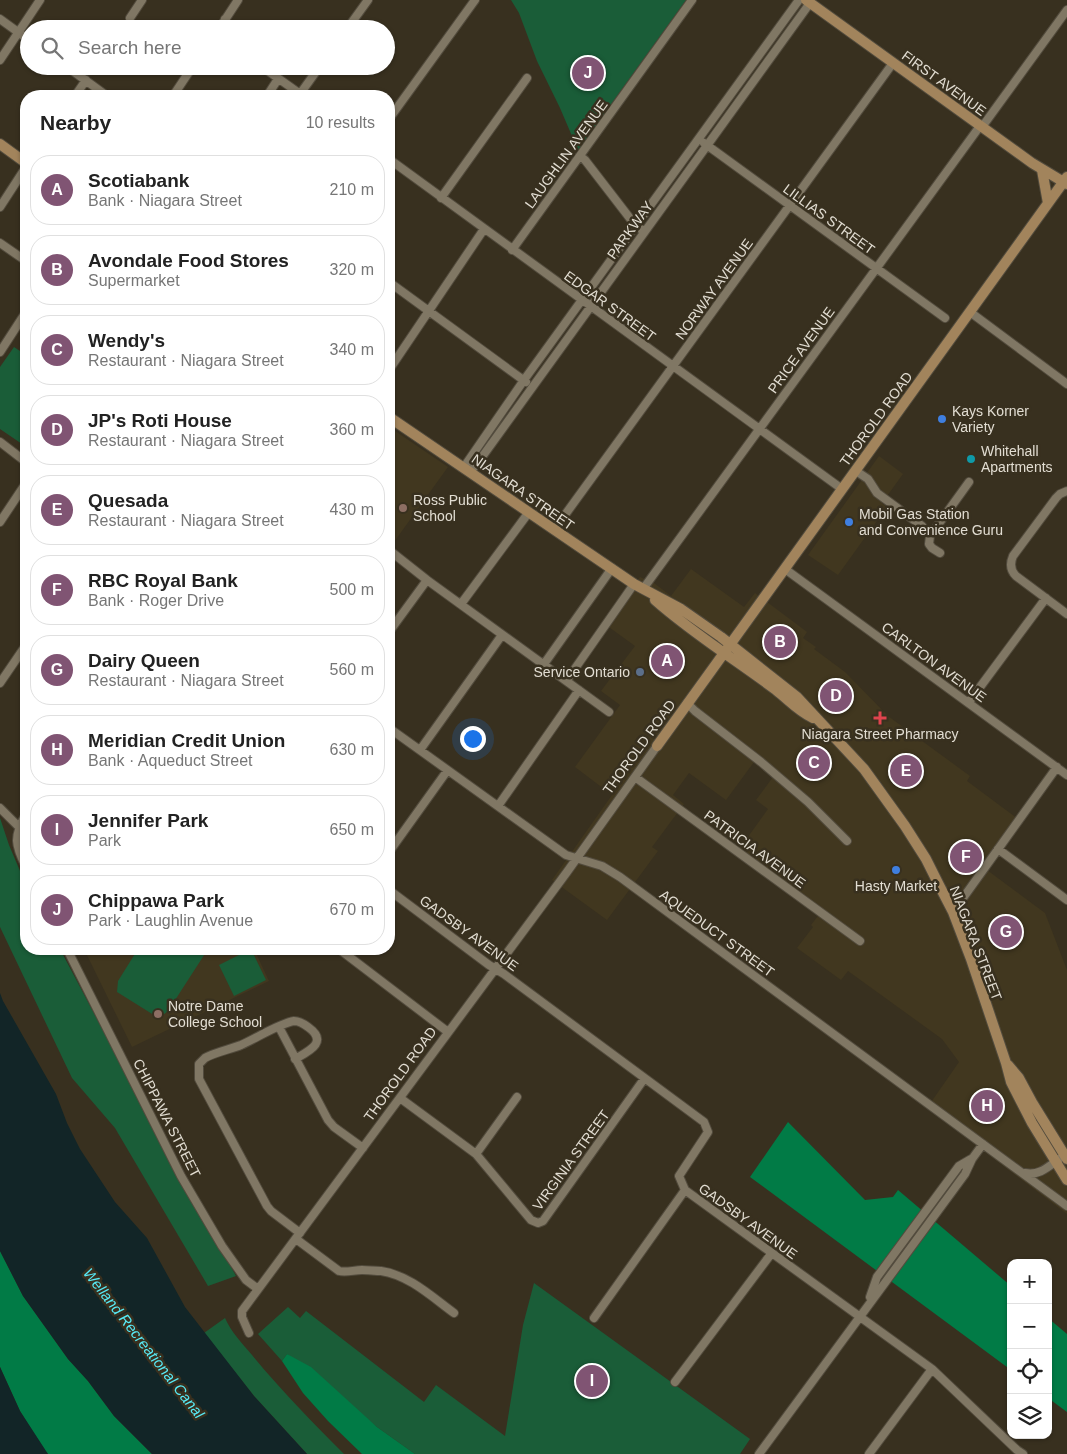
<!DOCTYPE html>
<html lang="en">
<head>
<meta charset="utf-8">
<style>
  body { margin:0; font-family:Helvetica,sans-serif; background:#f2f2f2; color:#222 }
  .controls { position:absolute; right:15px; bottom:15px; display:grid; overflow:hidden; border-radius:10px; box-shadow:0 1px 4px #0004 }
  .controls button { width:45px; height:45px; display:grid; place-items:center; padding:0; border:0; border-bottom:1px solid #e0e0e0; background:#fff; color:#222; font:25px sans-serif }
  .you { position:absolute; left:472px; top:738px; width:18px; height:18px; margin:-12px; border:4px solid #fff; border-radius:50%; background:#1a73e8; box-shadow:0 0 0 8px #1a73e833 }
  .badge { display:grid; place-items:center; width:32px; height:32px; border-radius:50%; background:#805473; color:#fff; font-size:16px; font-weight:700 }
  .pin { position:absolute; translate:-50% -50%; border:2px solid #fff; box-shadow:0 1px 5px #0006 }
  .list { margin:0; padding:0; list-style:none }
  h2 { display:flex; justify-content:space-between; align-items:center; height:65px; margin:0; padding:0 20px; font-size:21px }
  h2 small { font-size:16px; font-weight:400; color:#767676 }
  .list li { display:grid; grid-template-columns:32px 1fr auto; gap:15px; align-items:center; box-sizing:border-box; height:70px; margin:0 10px 10px; padding:0 10px; border:1px solid #e0e0e0; border-radius:20px }
  .list b { display:block; font-size:19px; white-space:nowrap }
  .list p { margin:0; font-size:16px; white-space:nowrap; color:#767676 }
  .list em { font-size:16px; font-style:normal; color:#767676 }
  .icon { flex:none; width:28px; height:28px; fill:none; stroke:currentColor; stroke-width:2; stroke-linecap:round; stroke-linejoin:round }
  .map { position:relative; flex:none; width:1067px; height:1454px; overflow:hidden }
  .search { position:absolute; background:#fff; box-shadow:0 1px 4px #0004; left:20px; top:20px; width:375px; height:55px; display:flex; align-items:center; gap:12px; box-sizing:border-box; padding:0 18px; border-radius:28px; color:#767676; font-size:19px }
  .panel { position:absolute; background:#fff; box-shadow:0 1px 4px #0004; left:20px; top:90px; width:375px; height:865px; border-radius:20px }
  .map>svg:first-child { display:block }
  .built { fill:#41371f }
  .green { fill:#1a5d38 }
  .forest { fill:#017b46 }
  .water { fill:#122527 }
  .lines { fill:none; stroke-linecap:round; stroke-linejoin:round }
  .street-casing { stroke:#524b3d; stroke-width:10 }
  .secondary-casing { stroke:#524b3d; stroke-width:12 }
  .street { stroke:#807764; stroke-width:8 }
  .secondary { stroke:#a2845c; stroke-width:10 }
  .shop-dot { fill:#3f7fe0; stroke:#38301f; stroke-width:2 }
  .culture-dot { fill:#0f9aa8; stroke:#38301f; stroke-width:2 }
  .education-dot { fill:#8d6e63; stroke:#38301f; stroke-width:2 }
  .service-dot { fill:#5c6f8a; stroke:#38301f; stroke-width:2 }
  .health-dot { fill:#e0444e; stroke:#38301f; stroke-width:2 }
  .labels { text-anchor:middle; dominant-baseline:central; stroke-width:5; stroke-linejoin:round; paint-order:stroke }
  .street-label { font-size:14px; fill:#e2ddd2; stroke:#38301f }
  .poi-label { font-size:14px; fill:#e2ddd2; stroke:#38301f; text-anchor:start }
  .water-label { font-size:15px; font-style:italic; fill:#57ebf7; stroke:#38301f }
</style>
</head>
<body>
<div class="map">
<svg width="1067" height="1454" viewBox="0 0 1067 1454">
  <rect width="100%" height="100%" fill="#38301f"/>
  <path class="built" d="M392 429 448 467 389 549V433Z
    M879 456 903 474 882 503 887 507 838 575 808 555Z
    M691 569 744 607 755 593 807 632 803 638 816 647 814 649 845 672 888 716 970 776 967 781 1022 822 987 870 1045 913 1067 970V1214L927 1108 959 1062 942 1039 848 971 841 980 797 948 813 927 811 925 818 916 735 855 768 809 756 800 773 777 754 762 726 800 689 773 673 795 684 804 652 847 658 851 607 920 552 880 612 795 575 767 620 705 601 691 635 646 606 625 640 577 654 583 671 596Z
    M26 820V852L21 838 22 829Z
    M84 949H254L269 981 132 1047Z"/>
  <path class="green" d="M511 0H686L578 150 560 108 537 61 519 13Z
    M14 347 26 355V438L22 444 0 429V367Z
    M0 818 9 845 26 885V949H60L116 1055 236 1276 208 1286 115 1128 72 1078 0 927Z
    M138 949H208L168 1011 163 1015 157 1017 117 992 118 981Z
    M251 949 266 980 234 996 219 965Z
    M534 1283 750 1439 740 1454H415L377 1427 287 1354 282 1361 258 1334 288 1307 300 1318 306 1311 424 1402 436 1385 505 1436 523 1325Z
    M225 1318C231 1332 242 1343 252 1355 281 1390 312 1422 344 1454H307L254 1396 204 1333Z"/>
  <path class="forest" d="M788 1122 865 1200 893 1197 898 1190 1011 1286V1370L750 1177Z
    M0 1251 23 1296 68 1359 88 1381 114 1416 152 1454H48L45 1451 20 1411 0 1367Z
    M1048 1318 1067 1334V1412L1048 1398Z
    M287 1354 311 1367 377 1427 415 1454H362L328 1421 303 1393 282 1361Z"/>
  <path class="water" d="M0 993 3 1001 56 1094 67 1123 80 1149 115 1202 147 1238 185 1307 254 1396 307 1454H152L114 1416 88 1381 68 1359 23 1296 0 1251Z
    M0 1367 20 1411 48 1454H0Z"/>
  <g class="lines">
    <g class="street-casing">
      <path id="street" d="M130 18 142 0
        M0 19 29 40
        M225 19 231 29
        M219 29 238 0
        M347 29 368 0
        M0 60 40 0
        M66 66 107 96
        M261 66 303 96
        M300 94 320 66
        M75 96 86 80
        M173 96 193 66
        M267 96 278 79
        M389 119 475 0
        M982 127 1067 10
        M704 143 945 318
        M580 156 585 160 632 221 644 232
        M389 159 842 489
        M441 198 527 78
        M0 207 26 167
        M0 243 26 261
        M512 250 692 0
        M389 282 526 382
        M970 312 1067 384
        M0 352 26 312
        M389 370 484 229
        M0 442 26 462
        M464 467 524 380 799 0
        M856 471 868 479 877 493 922 526 930 536 929 544 932 548 940 553
        M470 472 482 457 810 3
        M1067 491 1060 494 1056 498 1013 556C1010 563 1010 570 1016 576L1067 614
        M0 522 26 483
        M554 530 893 63
        M930 536 969 482
        M389 550 427 580 609 712
        M785 569 1067 775
        M643 589 980 126
        M461 604 529 512
        M389 632 427 580
        M544 664 612 568
        M567 680 634 584
        M0 683 26 645
        M969 702 1046 598
        M687 703 695 711 761 762 808 802 847 841
        M389 728 566 855 602 866 620 877 1067 1206
        M420 750 502 635
        M635 777 860 941
        M498 806 579 690
        M0 808 19 827
        M26 814C13 837 15 845 26 867
        M998 849 1067 900
        M389 852 447 771
        M389 890 489 965 504 974 704 1122 708 1132 679 1176 685 1190 932 1369 1017 1450 1023 1454
        M953 912 1057 767
        M67 949 181 1176 222 1246 246 1280 258 1289
        M339 949 448 1032
        M279 1027 328 1120 334 1127 363 1148
        M295 1059C309 1051 329 1042 308 1027 304 1024 300 1021 294 1021 280 1023 255 1039 241 1045 231 1049 213 1053 205 1058 203 1060 201 1062 199 1064V1079L267 1206 271 1211 300 1233
        M400 1098 476 1154 531 1220 538 1223 543 1221 644 1079
        M476 1154 517 1097
        M1025 1173C1039 1176 1048 1167 1059 1159
        M296 1239 339 1271C346 1273 354 1270 362 1270 368 1270 375 1271 381 1271 409 1275 432 1297 454 1313
        M870 1297 877 1277 959 1166 971 1159
        M594 1318 685 1190
        M249 1333 242 1317V1311L567 872 657 746
        M675 1382 771 1254
        M759 1454 965 1174 972 1159 983 1144
        M869 1454 932 1369"/>
    </g>
    <g class="secondary-casing">
      <path id="secondary" d="M806 0 1032 163 1067 184
        M0 144 26 163
        M1042 170 1048 203
        M389 417 634 584 681 609 721 637 797 697 864 769 905 826 926 859 939 885 953 912 971 959 1006 1063 1011 1082 1032 1123 1067 1180
        M655 600C692 633 736 660 776 690 790 701 797 710 813 718
        M657 746 1067 177
        M1008 1065 1019 1078 1033 1104 1067 1159"/>
    </g>
    <use href="#street" class="street"/>
    <use href="#secondary" class="secondary"/>
  </g>
  <g class="shop-dot">
    <circle cx="942" cy="419" r="5"/>
    <circle cx="849" cy="522" r="5"/>
    <circle cx="896" cy="870" r="5"/>
  </g>
  <circle class="culture-dot" cx="971" cy="459" r="5"/>
  <g class="education-dot">
    <circle cx="403" cy="508" r="5"/>
    <circle cx="158" cy="1014" r="5"/>
  </g>
  <circle class="service-dot" cx="640" cy="672" r="5"/>
  <path class="health-dot" d="M877.5 710.5h5v5h5v5h-5v5h-5v-5h-5v-5h5z"/>
  <g class="labels">
    <g class="street-label">
      <text transform="translate(944 83) rotate(36)">FIRST AVENUE</text>
      <text transform="translate(566 154) rotate(-54)">LAUGHLIN AVENUE</text>
      <text transform="translate(829 219) rotate(36)">LILLIAS STREET</text>
      <text transform="translate(630 230) rotate(-54)">PARKWAY</text>
      <text transform="translate(714 289) rotate(-54)">NORWAY AVENUE</text>
      <text transform="translate(610 306) rotate(36)">EDGAR STREET</text>
      <text transform="translate(801 350) rotate(-54)">PRICE AVENUE</text>
      <text transform="translate(876 419) rotate(-54)">THOROLD ROAD</text>
      <text transform="translate(523 492) rotate(35)">NIAGARA STREET</text>
      <text transform="translate(934 662) rotate(36)">CARLTON AVENUE</text>
      <text transform="translate(639 747) rotate(-54)">THOROLD ROAD</text>
      <text transform="translate(755 849) rotate(36)">PATRICIA AVENUE</text>
      <text transform="translate(469 933) rotate(36)">GADSBY AVENUE</text>
      <text transform="translate(717 933) rotate(36)">AQUEDUCT STREET</text>
      <text transform="translate(976 943) rotate(69)">NIAGARA STREET</text>
      <text transform="translate(400 1074) rotate(-54)">THOROLD ROAD</text>
      <text transform="translate(167 1118) rotate(63)">CHIPPAWA STREET</text>
      <text transform="translate(571 1160) rotate(-54)">VIRGINIA STREET</text>
      <text transform="translate(748 1221) rotate(36)">GADSBY AVENUE</text>
    </g>
    <g class="poi-label">
      <text x="952" y="411">Kays Korner<tspan x="952" dy="16">Variety</tspan></text>
      <text x="981" y="451">Whitehall<tspan x="981" dy="16">Apartments</tspan></text>
      <text x="413" y="500">Ross Public<tspan x="413" dy="16">School</tspan></text>
      <text x="859" y="514">Mobil Gas Station<tspan x="859" dy="16">and Convenience Guru</tspan></text>
      <text x="630" y="672" text-anchor="end">Service Ontario</text>
      <text x="880" y="734" text-anchor="middle">Niagara Street Pharmacy</text>
      <text x="896" y="886" text-anchor="middle">Hasty Market</text>
      <text x="168" y="1006">Notre Dame<tspan x="168" dy="16">College School</tspan></text>
    </g>
    <g class="water-label">
      <text transform="translate(144 1343) rotate(52)">Welland Recreational Canal</text>
    </g>
  </g>
</svg>
<div class="controls">
<button>+</button>
<button>−</button>
<button><svg class="icon" aria-label="locate" viewBox="0 0 24 24"><circle cx="12" cy="12" r="6"/><path d="M12 2v4M12 18v4M2 12h4M18 12h4"/></svg></button>
<button><svg class="icon" aria-label="layers" viewBox="0 0 24 24"><path d="M12 4l9 5-9 5-9-5zM3 14l9 5 9-5"/></svg></button>
</div>
<div class="you"></div>
<div class="pin badge" style="left:667px;top:661px">A</div>
<div class="pin badge" style="left:780px;top:642px">B</div>
<div class="pin badge" style="left:814px;top:763px">C</div>
<div class="pin badge" style="left:836px;top:696px">D</div>
<div class="pin badge" style="left:906px;top:771px">E</div>
<div class="pin badge" style="left:966px;top:857px">F</div>
<div class="pin badge" style="left:1006px;top:932px">G</div>
<div class="pin badge" style="left:987px;top:1106px">H</div>
<div class="pin badge" style="left:592px;top:1381px">I</div>
<div class="pin badge" style="left:588px;top:73px">J</div>
<div class="search"><svg class="icon" aria-label="search" viewBox="0 0 24 24"><circle cx="10" cy="10" r="6"/><path d="M15 15l6 6"/></svg>Search here</div>
<section class="panel">
<h2>Nearby<small>10 results</small></h2>
<ul class="list">
<li><span class="badge">A</span><div><b>Scotiabank</b><p>Bank · Niagara Street</p></div><em>210 m</em></li>
<li><span class="badge">B</span><div><b>Avondale Food Stores</b><p>Supermarket</p></div><em>320 m</em></li>
<li><span class="badge">C</span><div><b>Wendy's</b><p>Restaurant · Niagara Street</p></div><em>340 m</em></li>
<li><span class="badge">D</span><div><b>JP's Roti House</b><p>Restaurant · Niagara Street</p></div><em>360 m</em></li>
<li><span class="badge">E</span><div><b>Quesada</b><p>Restaurant · Niagara Street</p></div><em>430 m</em></li>
<li><span class="badge">F</span><div><b>RBC Royal Bank</b><p>Bank · Roger Drive</p></div><em>500 m</em></li>
<li><span class="badge">G</span><div><b>Dairy Queen</b><p>Restaurant · Niagara Street</p></div><em>560 m</em></li>
<li><span class="badge">H</span><div><b>Meridian Credit Union</b><p>Bank · Aqueduct Street</p></div><em>630 m</em></li>
<li><span class="badge">I</span><div><b>Jennifer Park</b><p>Park</p></div><em>650 m</em></li>
<li><span class="badge">J</span><div><b>Chippawa Park</b><p>Park · Laughlin Avenue</p></div><em>670 m</em></li>
</ul>
</section>
</div>
</body>
</html>
